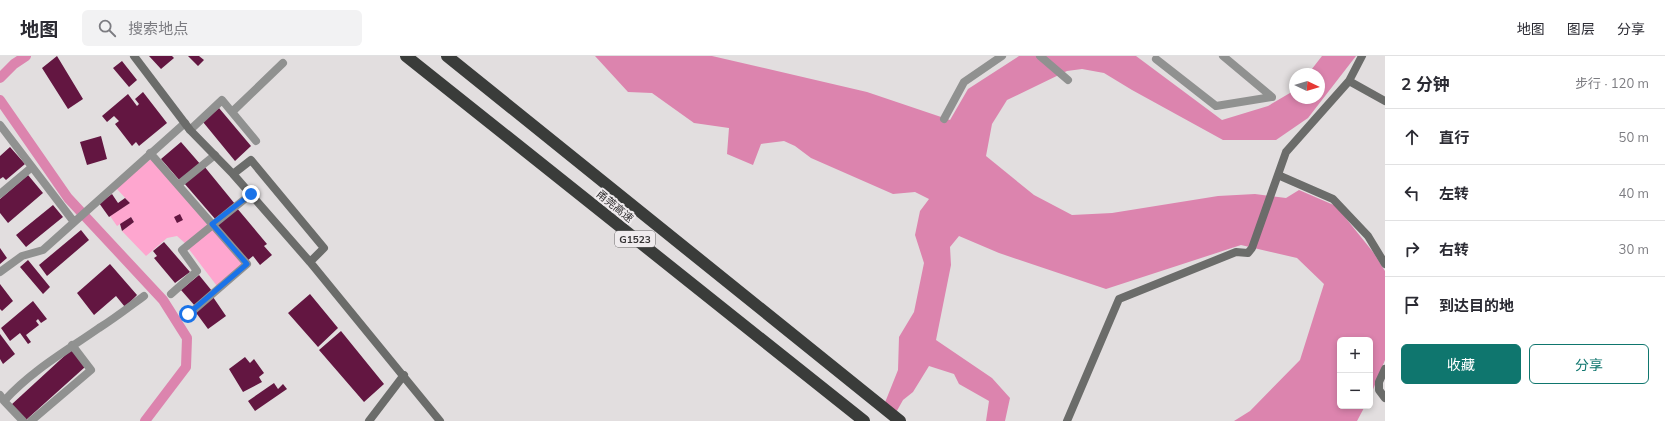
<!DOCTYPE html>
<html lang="zh">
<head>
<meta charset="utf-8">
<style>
  body { margin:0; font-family:Mulish,"Noto Sans SC",sans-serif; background:#f2f2f3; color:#2b2b33 }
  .controls { position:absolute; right:12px; bottom:12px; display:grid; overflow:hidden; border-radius:6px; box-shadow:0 2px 6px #0003 }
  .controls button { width:36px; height:36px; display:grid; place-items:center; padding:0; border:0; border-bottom:1px solid #e1e1e2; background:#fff; color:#2b2b33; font:20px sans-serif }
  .compass { position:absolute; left:1289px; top:12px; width:36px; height:36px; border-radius:50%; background:#fff; box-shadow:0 2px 6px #0003; rotate:94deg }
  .stop { position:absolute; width:12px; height:12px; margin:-9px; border:3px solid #1a73e8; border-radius:50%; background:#fff }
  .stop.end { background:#1a73e8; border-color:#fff; box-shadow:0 1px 4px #0008 }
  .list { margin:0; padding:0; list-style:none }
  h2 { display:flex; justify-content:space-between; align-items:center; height:52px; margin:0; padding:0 16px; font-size:17px }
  h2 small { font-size:13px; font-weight:400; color:#7c7c81 }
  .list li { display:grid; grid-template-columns:26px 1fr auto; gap:12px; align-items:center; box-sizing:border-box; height:56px; padding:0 16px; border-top:1px solid #e1e1e2 }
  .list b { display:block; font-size:15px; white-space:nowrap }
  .list em { font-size:13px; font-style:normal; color:#7c7c81 }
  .actions { display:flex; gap:8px; padding:12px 16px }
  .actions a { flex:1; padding:9px 0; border:1px solid #0f766e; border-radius:6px; text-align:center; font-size:14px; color:#0f766e }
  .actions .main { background:#0f766e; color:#fff }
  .icon { flex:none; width:22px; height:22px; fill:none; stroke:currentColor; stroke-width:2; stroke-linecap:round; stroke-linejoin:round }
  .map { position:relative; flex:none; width:1385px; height:365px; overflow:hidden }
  header { display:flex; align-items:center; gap:24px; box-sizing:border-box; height:56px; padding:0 20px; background:#fff; border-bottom:1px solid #e1e1e2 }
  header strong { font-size:19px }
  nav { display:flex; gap:22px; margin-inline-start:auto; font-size:14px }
  .search { width:280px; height:36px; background:#f2f2f3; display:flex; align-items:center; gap:10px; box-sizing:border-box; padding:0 14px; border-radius:6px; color:#7c7c81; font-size:15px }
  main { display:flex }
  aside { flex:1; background:#fff }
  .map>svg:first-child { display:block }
  .green { fill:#fea6cf }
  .water { fill:#dc84ae }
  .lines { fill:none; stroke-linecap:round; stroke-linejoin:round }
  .canal { stroke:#dc84ae; stroke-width:10 }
  .building { fill:#631641 }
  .street { stroke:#909190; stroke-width:8 }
  .secondary { stroke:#6b6c6a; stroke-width:8 }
  .highway { stroke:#3a3c3a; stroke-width:12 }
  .route { stroke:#1a73e8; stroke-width:5 }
  .labels { text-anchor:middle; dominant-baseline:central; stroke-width:4; stroke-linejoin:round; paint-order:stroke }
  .shield { fill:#efebed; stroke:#6c6a6b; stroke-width:1 }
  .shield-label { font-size:10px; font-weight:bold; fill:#343233 }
  .street-label { font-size:11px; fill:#343233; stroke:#efebed }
</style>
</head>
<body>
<header>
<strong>地图</strong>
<div class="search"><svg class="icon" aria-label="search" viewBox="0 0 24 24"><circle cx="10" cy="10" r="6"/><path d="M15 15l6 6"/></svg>搜索地点</div>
<nav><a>地图</a><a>图层</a><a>分享</a></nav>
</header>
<main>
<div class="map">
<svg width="1385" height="365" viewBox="0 0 1385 365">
  <rect width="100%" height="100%" fill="#e2dedf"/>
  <path class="green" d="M151 103 209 167 186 188 177 180 167 182 146 200 122 175 134 166 131 161 117 170 110 160 130 147 116 132Z
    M212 172 242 208 217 230 188 192Z"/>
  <path class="water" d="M595 0H712L867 36 950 64 968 33 1019 0H1136L1222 64 1268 50 1295 34V42H1319V18H1308L1322 0H1356L1308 62 1276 84H1223L1132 34 1104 17 1082 13 1067 15 1007 44 992 68 986 100 1034 139 1072 159 1112 157 1218 140 1255 138 1286 142 1299 134 1336 150 1373 196 1385 215V304L1370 341V284H1340V350H1365L1357 365H1234L1250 355 1300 304 1324 228 1297 202 1241 189 1106 233 999 197 959 180 950 191 951 209 936 284 992 322 1010 342 1005 365H986L989 345 959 328 954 318 929 310 913 336 903 344 894 360 884 349 898 314 899 281 914 256 924 207 915 179 920 155 929 143 915 136 893 138 811 102 795 90 784 85 761 88 753 109 727 98 729 72 694 67 652 37 628 36Z"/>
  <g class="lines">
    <path class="canal" d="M0 22 14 8 26 0
      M0 44 68 142 163 244 187 282 186 311 145 365"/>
  </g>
  <path class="building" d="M57 0 83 43 68 53 42 12Z
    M149 0H172L174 2 161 13Z
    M188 0H199L204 4 198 10Z
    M122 5 137 24 129 31 113 12Z
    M143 36 167 67 139 90 136 86 132 90 115 68 119 65 114 60 107 66 102 60 128 38 137 50 139 48 135 43Z
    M219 52 251 90 235 105 203 66Z
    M101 80 107 103 87 109 80 86Z
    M181 86 201 109 181 126 161 103Z
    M10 91 25 108 6 124 3 121 0 123V100Z
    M204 110 235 148 216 164 184 127Z
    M28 119 43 137 8 167 0 157V143Z
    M112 138 118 147 125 142 130 147 109 161 99 147Z
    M53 149 63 161 26 191 16 179Z
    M236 151 267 188 264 190 272 199 260 209 253 200 247 205 215 168Z
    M180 158 183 164 177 167 174 161Z
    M131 161 134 166 122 175 120 168Z
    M81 174 89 184 47 220 39 209Z
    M164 186 190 216 175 227 154 202 157 200 153 195Z
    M0 192 7 202 0 208Z
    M28 204 50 231 43 238 20 211Z
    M110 208 137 239 125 251 116 240 94 259 77 237Z
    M199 219 212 235 195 250 181 234Z
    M0 228 13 245 2 255 0 253Z
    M310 238 338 272 318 291 288 257Z
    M213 241 226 260 208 273 194 254Z
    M33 245 47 263 41 267 38 263 36 265 39 269 26 279 31 286 28 288 20 277 10 285 1 272Z
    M341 275 384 328 364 346 319 294Z
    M0 278 15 298 3 308 0 303Z
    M72 293 85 311 26 364 11 349Z
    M245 301 250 307 254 303 264 317 259 321 262 326 243 336 229 313Z
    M274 327 278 333 283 328 287 333 255 355 248 345Z"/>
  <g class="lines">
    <path class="street" d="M1040 0 1068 24
      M1156 3 1216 50 1272 41 1223 0
      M232 56 283 7
      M944 63 964 26 1002 0
      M0 69 74 166
      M190 74 222 44 256 85
      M150 97 247 208 188 259
      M178 129 215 99
      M0 138 32 111
      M0 216 22 200 43 194 185 67
      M171 238 197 215 182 194 251 138
      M0 339 4 345C31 315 66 295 99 272 115 262 129 251 144 240
      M4 345 23 365
      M31 365 91 314 72 289"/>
    <path class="secondary" d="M134 0 190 74 233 118 310 206 440 365
      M1349 25 1385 45
      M233 118 251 104 324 192 310 206
      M1278 119 1333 143 1368 180 1385 208
      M1385 313 1379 326V334L1385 342
      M369 365 404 319
      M1067 365 1119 243 1236 196 1248 197 1252 192 1286 96 1349 25 1362 0"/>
    <path class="highway" d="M406 0 864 365
      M447 0 900 365"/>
  </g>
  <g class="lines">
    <path class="route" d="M188 258 247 208 212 168 251 138"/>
  </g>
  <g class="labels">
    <rect class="shield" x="615" y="175" width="40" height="16" rx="3"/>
    <g class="shield-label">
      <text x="635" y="183">G1523</text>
    </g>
    <g class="street-label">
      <text transform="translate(615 150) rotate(39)">甬莞高速</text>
    </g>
  </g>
</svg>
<div class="controls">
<button>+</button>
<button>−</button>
</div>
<svg class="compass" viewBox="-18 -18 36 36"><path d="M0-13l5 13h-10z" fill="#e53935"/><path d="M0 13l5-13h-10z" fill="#7c7c81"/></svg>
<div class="stop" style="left:188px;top:258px"></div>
<div class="stop end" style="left:251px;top:138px"></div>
</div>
<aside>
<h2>2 分钟<small>步行 · 120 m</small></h2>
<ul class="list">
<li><svg class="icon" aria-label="ahead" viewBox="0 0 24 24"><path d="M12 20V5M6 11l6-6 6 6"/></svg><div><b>直行</b></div><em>50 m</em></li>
<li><svg class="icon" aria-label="left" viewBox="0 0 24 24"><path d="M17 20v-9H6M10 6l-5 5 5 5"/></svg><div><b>左转</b></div><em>40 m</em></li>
<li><svg class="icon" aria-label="right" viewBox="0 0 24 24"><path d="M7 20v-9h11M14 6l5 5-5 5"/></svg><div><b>右转</b></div><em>30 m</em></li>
<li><svg class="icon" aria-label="arrive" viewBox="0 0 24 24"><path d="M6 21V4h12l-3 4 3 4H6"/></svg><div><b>到达目的地</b></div></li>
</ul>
<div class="actions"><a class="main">收藏</a><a>分享</a></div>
</aside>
</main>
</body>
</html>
